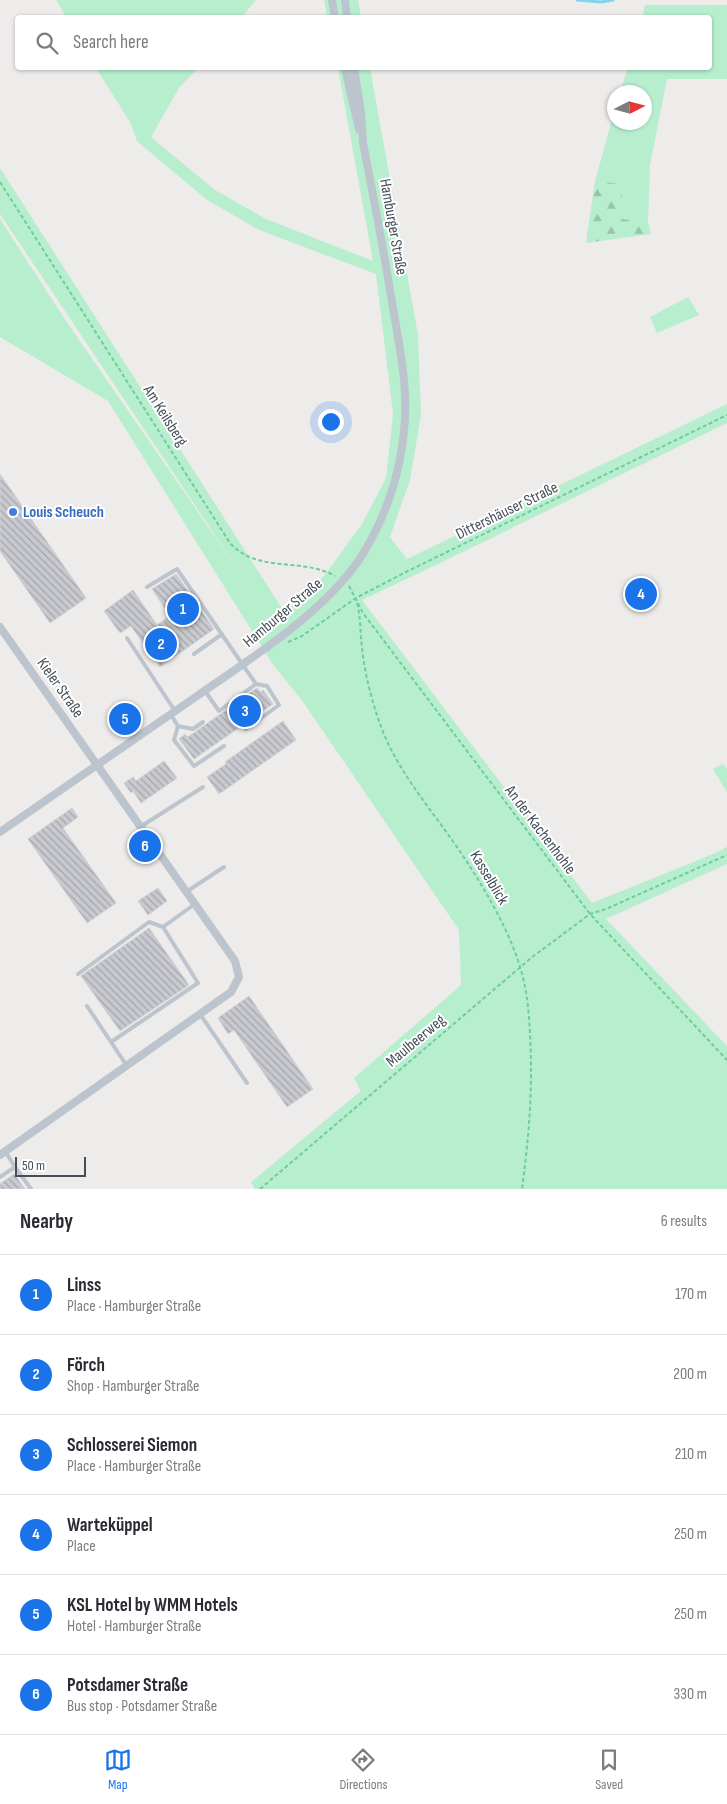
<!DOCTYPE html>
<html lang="en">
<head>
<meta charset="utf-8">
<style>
  body { margin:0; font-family:"Sofia Sans Condensed",sans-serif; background:#f7f7f7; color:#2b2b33 }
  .compass { position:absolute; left:607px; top:85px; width:45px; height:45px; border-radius:50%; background:#fff; box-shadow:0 1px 4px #0004; rotate:84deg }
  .scale { position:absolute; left:15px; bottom:12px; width:71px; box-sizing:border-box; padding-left:5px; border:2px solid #444e58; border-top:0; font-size:14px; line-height:18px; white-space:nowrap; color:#444e58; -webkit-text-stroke:4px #fff; paint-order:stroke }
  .you { position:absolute; left:330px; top:421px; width:18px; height:18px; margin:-12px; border:4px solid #fff; border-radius:50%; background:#1a73e8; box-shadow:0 0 0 8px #1a73e833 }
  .badge { display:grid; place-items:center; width:32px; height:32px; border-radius:50%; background:#1a73e8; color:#fff; font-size:16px; font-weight:700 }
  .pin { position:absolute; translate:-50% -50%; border:2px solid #fff; box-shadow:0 1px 5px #0006 }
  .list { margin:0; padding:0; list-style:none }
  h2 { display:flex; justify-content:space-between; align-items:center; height:65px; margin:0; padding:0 20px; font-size:21px }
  h2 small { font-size:16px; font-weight:400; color:#7c7c81 }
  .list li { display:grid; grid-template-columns:32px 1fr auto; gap:15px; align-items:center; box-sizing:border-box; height:80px; padding:0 20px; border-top:1px solid #e1e1e2 }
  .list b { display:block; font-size:19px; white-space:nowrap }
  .list p { margin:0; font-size:16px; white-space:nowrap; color:#7c7c81 }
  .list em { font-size:16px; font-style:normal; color:#7c7c81 }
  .icon { flex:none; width:28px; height:28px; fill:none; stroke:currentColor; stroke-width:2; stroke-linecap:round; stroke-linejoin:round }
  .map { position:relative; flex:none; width:727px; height:1189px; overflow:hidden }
  .search { position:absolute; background:#fff; box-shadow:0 1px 4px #0004; left:15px; right:15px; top:15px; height:55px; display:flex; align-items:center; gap:12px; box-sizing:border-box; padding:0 18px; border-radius:5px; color:#7c7c81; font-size:19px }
  .sheet { height:545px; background:#fff }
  nav { display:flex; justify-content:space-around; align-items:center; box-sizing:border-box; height:70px; border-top:1px solid #e1e1e2; background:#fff; font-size:14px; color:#7c7c81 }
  nav a { display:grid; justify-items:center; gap:2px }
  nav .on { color:#1a73e8 }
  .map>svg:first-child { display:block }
  .green { fill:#b7eece }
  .forest { fill:url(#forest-firs) }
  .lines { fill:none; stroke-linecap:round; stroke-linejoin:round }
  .stream { stroke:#83d3eb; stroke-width:3 }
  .building { fill:url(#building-back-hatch); stroke:#cfd1d7 }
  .path { stroke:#6fcca1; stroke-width:2; stroke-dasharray:4 2.5; stroke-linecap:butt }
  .lane { stroke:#bcc5ce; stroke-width:4 }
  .street { stroke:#bcc5ce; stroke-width:8 }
  .shop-dot { fill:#3f7fe0; stroke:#fff; stroke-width:2 }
  .labels { text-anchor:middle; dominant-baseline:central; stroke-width:4; stroke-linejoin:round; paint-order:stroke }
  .street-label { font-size:16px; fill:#444e58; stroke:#fff }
  .shop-label { font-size:16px; font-weight:bold; fill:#366cbe; stroke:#fff; text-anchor:start }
</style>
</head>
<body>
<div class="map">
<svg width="727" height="1189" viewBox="0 0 727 1189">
  <defs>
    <pattern id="forest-firs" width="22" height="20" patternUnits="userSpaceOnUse" patternTransform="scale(1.25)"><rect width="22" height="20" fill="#b7eece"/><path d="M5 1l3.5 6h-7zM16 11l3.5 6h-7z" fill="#96c3aa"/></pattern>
    <pattern id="building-back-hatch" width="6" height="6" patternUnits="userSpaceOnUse" patternTransform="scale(1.25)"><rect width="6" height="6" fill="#c8cad0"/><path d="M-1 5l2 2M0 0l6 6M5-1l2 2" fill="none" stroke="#a4a6ac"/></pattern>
  </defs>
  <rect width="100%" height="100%" fill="#eeebeb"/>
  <path class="green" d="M56 0H256L241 18 66 17Z
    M324 0H358L361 17H327Z
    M645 5H727V79H667L650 165 648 222 622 219V184L595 181 614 113V122H644V92H620L628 68H710V18L642 17Z
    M96 68H198L179 88 151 137 215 190 266 219 373 261 338 68H370L418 335 421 415 410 480 390 537 407 559 727 404V423C605 482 485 542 362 600L592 903 713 854 727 847V864L606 919 727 1046V1189H255L251 1182 361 1091 354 1078 461 985 459 930 301 699 274 666 108 401 0 337V219L66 321 243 577 0 214V168L283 610 324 576 362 524 386 478 393 414 376 274 259 230 207 200 137 141 130 122Z
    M688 297 699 315 657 333 650 317Z
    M723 764 727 769V792L713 769Z"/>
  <path class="forest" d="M595 181 622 184V219L648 222 651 234 586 243Z"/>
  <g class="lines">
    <path class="stream" d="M577 0 601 2 613 0"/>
  </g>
  <path class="building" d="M0 474 86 598 50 623 0 551Z
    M176 574 214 629 160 667 131 626 120 633 104 611 133 590 157 625 170 616 152 589Z
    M257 688 261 692 263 690 273 704 194 759 179 739 185 734 188 737Z
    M283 721 296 740 219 794 207 777 226 764 225 762Z
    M164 761 177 778 141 803 133 791 131 793 124 783 133 777 136 781Z
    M72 808 78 817 63 828 116 903 87 923 28 839Z
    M158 888 167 901 148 915 138 901Z
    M149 928 189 985 120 1031 81 976Z
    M249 996 313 1089 287 1107 234 1030 228 1034 218 1018Z
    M14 1174 25 1189H0V1184Z"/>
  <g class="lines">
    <path class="path" d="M0 182 230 543C258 574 302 557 335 576
      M349 586 363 613 372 625 590 914 727 1060
      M357 603C361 618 360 633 362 648 365 676 373 706 383 732 402 778 436 815 463 856 487 892 515 940 524 982 528 999 529 1017 530 1034 533 1087 529 1137 522 1189
      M288 642 302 636 356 598 406 572 727 415
      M260 1189 531 958 590 914 606 909 727 855"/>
    <path class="lane" d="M147 587 177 569 256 684 219 711 205 691
      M127 638 175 711
      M194 654 222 634
      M171 715 178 726 174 740 194 766 224 746
      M178 726 193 729 203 722
      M246 729 279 705 267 686 256 684
      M140 827 203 787
      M186 892 224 867
      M78 974 149 922 163 927 195 904
      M87 1006 127 1066
      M200 1014 247 1083
      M111 1042 198 983 163 927
      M15 1167 31 1189
      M0 1177 15 1167 5 1151"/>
    <path class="street" d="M332 0 335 18
      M345 0 347 18
      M345 68 359 129
      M0 627 235 961 239 977 231 992 0 1155
      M0 832C66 787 131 741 197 696 250 659 322 614 359 560 387 517 402 469 405 418 407 382 399 344 393 308 384 253 374 198 363 143L361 112 354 68"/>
  </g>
  <circle class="shop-dot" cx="13" cy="512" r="5"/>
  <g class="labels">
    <g class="street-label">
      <text transform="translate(393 227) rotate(80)">Hamburger Straße</text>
      <text transform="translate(165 416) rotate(58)">Am Keilsberg</text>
      <text transform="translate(507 511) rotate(-26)">Dittershäuser Straße</text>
      <text transform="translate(283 613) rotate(-40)">Hamburger Straße</text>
      <text transform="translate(60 688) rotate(55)">Kieler Straße</text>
      <text transform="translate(540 830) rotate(53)">An der Kachenhohle</text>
      <text transform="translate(489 878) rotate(59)">Kasselblick</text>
      <text transform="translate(416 1041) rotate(-40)">Maulbeerweg</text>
    </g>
    <g class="shop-label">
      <text x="23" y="512">Louis Scheuch</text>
    </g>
  </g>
</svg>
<svg class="compass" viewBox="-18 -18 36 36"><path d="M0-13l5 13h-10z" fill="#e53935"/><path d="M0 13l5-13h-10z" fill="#7c7c81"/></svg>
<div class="scale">50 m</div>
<div class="you"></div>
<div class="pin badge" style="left:183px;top:609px">1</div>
<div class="pin badge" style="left:161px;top:644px">2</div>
<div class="pin badge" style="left:245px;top:711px">3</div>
<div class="pin badge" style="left:641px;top:594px">4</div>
<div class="pin badge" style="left:125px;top:719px">5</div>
<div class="pin badge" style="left:145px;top:846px">6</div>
<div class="search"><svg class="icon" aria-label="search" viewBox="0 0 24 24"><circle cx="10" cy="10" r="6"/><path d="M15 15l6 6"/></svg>Search here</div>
</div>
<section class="sheet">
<h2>Nearby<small>6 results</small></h2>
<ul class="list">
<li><span class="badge">1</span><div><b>Linss</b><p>Place · Hamburger Straße</p></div><em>170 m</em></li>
<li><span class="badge">2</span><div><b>Förch</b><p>Shop · Hamburger Straße</p></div><em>200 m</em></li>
<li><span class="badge">3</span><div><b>Schlosserei Siemon</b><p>Place · Hamburger Straße</p></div><em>210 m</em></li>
<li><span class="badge">4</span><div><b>Warteküppel</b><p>Place</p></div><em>250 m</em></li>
<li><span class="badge">5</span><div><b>KSL Hotel by WMM Hotels</b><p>Hotel · Hamburger Straße</p></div><em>250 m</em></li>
<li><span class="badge">6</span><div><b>Potsdamer Straße</b><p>Bus stop · Potsdamer Straße</p></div><em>330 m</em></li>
</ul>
</section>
<nav>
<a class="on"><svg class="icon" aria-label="map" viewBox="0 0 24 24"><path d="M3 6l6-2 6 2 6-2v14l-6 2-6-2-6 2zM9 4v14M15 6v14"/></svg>Map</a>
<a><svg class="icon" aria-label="directions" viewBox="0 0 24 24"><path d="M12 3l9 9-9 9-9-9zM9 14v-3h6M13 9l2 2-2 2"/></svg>Directions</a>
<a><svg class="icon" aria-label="saved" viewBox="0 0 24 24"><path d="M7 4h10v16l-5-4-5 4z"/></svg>Saved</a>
</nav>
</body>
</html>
